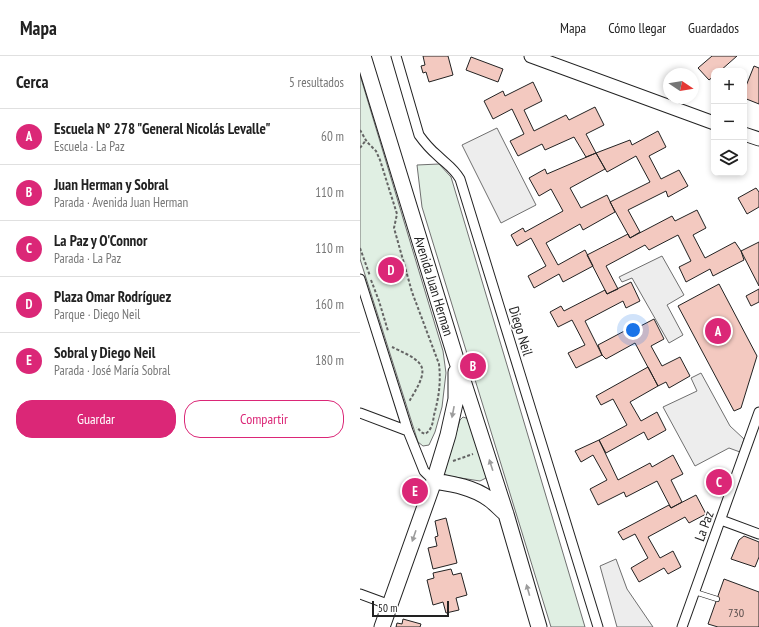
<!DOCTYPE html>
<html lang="es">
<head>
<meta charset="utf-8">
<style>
  body { margin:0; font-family:"PT Sans Narrow",sans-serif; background:#f6f6f6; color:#222 }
  .controls { position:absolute; right:12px; top:12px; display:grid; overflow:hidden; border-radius:8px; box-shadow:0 2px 6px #0003 }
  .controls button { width:36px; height:36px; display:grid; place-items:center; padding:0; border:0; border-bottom:1px solid #e0e0e0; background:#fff; color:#222; font:20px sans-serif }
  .compass { position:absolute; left:303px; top:12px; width:36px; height:36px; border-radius:50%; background:#fff; box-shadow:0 2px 6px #0003; rotate:102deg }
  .scale { position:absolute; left:12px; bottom:10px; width:77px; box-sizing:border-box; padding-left:4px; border:2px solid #222; border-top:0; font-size:11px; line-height:14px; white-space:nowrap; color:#222; -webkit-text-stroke:3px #fff; paint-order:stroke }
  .you { position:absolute; left:273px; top:274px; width:14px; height:14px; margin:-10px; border:3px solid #fff; border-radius:50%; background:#1a73e8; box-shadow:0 0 0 6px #1a73e833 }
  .badge { display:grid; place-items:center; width:26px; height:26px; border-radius:50%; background:#db2777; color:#fff; font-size:13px; font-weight:700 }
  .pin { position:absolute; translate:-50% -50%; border:2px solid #fff; box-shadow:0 1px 4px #0006 }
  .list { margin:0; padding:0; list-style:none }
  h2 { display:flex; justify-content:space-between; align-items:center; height:52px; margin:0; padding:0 16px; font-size:17px }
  h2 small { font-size:13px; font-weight:400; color:#767676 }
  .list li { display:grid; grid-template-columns:26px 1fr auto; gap:12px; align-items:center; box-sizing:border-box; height:56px; padding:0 16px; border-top:1px solid #e0e0e0 }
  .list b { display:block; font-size:15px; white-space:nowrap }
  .list p { margin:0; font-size:13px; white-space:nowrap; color:#767676 }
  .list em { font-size:13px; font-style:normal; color:#767676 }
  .actions { display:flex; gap:8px; padding:12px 16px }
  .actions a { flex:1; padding:9px 0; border:1px solid #db2777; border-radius:16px; text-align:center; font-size:14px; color:#db2777 }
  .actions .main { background:#db2777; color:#fff }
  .icon { flex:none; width:22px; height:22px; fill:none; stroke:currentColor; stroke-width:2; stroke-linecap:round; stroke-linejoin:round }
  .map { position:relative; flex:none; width:399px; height:571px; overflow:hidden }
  header { display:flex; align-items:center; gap:24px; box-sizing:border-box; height:56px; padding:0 20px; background:#fff; border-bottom:1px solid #e0e0e0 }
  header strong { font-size:19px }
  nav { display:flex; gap:22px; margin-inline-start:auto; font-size:14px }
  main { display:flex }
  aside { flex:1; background:#fff }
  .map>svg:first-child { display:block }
  .green { fill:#e0efe3; stroke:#6f6f6f }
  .parking { fill:#ededed; stroke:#6f6f6f }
  .building { fill:#f3c9c0; stroke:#222 }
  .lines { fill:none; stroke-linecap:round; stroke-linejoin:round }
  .lane-casing { stroke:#222; stroke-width:6 }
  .street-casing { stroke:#222; stroke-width:11 }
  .secondary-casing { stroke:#222; stroke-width:15 }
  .primary-casing { stroke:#222; stroke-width:17 }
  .path { stroke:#646464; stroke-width:2; stroke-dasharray:3 2; stroke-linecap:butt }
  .lane { stroke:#fff; stroke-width:4.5 }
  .street { stroke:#fff; stroke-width:9 }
  .secondary { stroke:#fff; stroke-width:13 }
  .primary { stroke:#fff; stroke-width:15 }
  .oneway { fill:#9c9c9c }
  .labels { text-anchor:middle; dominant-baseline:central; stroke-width:3; stroke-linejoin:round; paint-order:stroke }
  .number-label { font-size:12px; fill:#564c4a }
  .street-label { font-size:14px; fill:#222; stroke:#fff }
</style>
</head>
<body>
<header>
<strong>Mapa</strong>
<nav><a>Mapa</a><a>Cómo llegar</a><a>Guardados</a></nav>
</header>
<main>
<aside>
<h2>Cerca<small>5 resultados</small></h2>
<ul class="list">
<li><span class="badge">A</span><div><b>Escuela N° 278 &quot;General Nicolás Levalle&quot;</b><p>Escuela · La Paz</p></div><em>60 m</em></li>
<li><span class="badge">B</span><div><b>Juan Herman y Sobral</b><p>Parada · Avenida Juan Herman</p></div><em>110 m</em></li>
<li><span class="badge">C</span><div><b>La Paz y O'Connor</b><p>Parada · La Paz</p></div><em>110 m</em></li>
<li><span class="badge">D</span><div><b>Plaza Omar Rodríguez</b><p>Parque · Diego Neil</p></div><em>160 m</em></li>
<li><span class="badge">E</span><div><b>Sobral y Diego Neil</b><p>Parada · José María Sobral</p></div><em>180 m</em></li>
</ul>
<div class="actions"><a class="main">Guardar</a><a>Compartir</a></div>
</aside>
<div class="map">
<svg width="399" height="571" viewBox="0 0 399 571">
  <rect width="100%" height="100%" fill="#fff"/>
  <path class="green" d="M0 19 83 295 86 317 82 351 75 376 69 389 63 390 58 386 0 203Z
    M79 108 91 121 225 571H191L62 151 57 109Z
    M103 361 109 363 126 418V422L120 425 88 420 84 418 100 364Z"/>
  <path class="parking" d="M137 72 176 149 141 167 102 89Z
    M302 200 324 239 307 249 323 279 309 287 272 222 262 226 259 221Z
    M341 317 370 370 384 383 380 396 369 392 335 410 303 351 337 335 331 322Z
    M256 503 267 533 293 571H257L240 510Z"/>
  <path class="building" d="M63 0H88L93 19 69 26 66 16 63 17 61 10 65 9Z
    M352 0H377L360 15H354V20L349 24 338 12Z
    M111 1 143 13 138 26 106 14Z
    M394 10 399 12V48L384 42V35Z
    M173 26 182 45 164 54 174 75 206 59 209 64 235 51 244 69 226 78 236 97 226 101 214 81 185 94 182 88 158 100 150 85 164 78 152 53 133 63 124 45 143 35 145 40Z
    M298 75 306 91 289 100 301 123 319 114 328 130 308 141 306 135 268 154 280 176 270 182 250 146 290 126 276 100 247 116 236 97 270 84 272 89Z
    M236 97 245 113 210 132 221 152 247 139 255 156 223 174 220 168 186 187 198 209 225 194 233 210 203 226 199 218 174 232 168 220 186 210 171 182 157 190 151 179 163 172 165 176 203 155 191 133 179 140 169 122 185 113 187 118Z
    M396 132 399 136V151L387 158 378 142Z
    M337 154 346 172 333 179 345 202 375 186 381 195 384 204 353 220 350 213 326 226 319 211 331 205 318 179 289 194 285 189 246 210 258 233 247 238 227 199 268 178 270 182 312 160 315 165Z
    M399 186V230L381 195Z
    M271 226 280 245 266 252 263 245 225 265 242 299 216 312 208 297 225 289 212 264 198 271 190 256 201 250 204 255 245 234 247 238Z
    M359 228 397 300 381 352 374 355 318 250Z
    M399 233V246L391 250 386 240Z
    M294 263 304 283 291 290 302 310 320 301 330 320 309 332 306 326 298 330 275 287 246 303 242 299 238 289 270 272 271 275Z
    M288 311 298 330 270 346 281 365 297 356 306 374 288 384 284 376 246 397 239 384 267 369 253 343 241 349 236 340Z
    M239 384 258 424 290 407 292 411 313 399 323 418 311 424 322 446 311 452 297 425 266 441 264 436 238 449 230 433 247 424 233 399 221 406 215 395Z
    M336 439 346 458 329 467 325 461 288 481 300 502 313 495 321 511 308 518 304 512 279 526 271 512 288 502 275 478 263 484 258 476 309 449 311 452Z
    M86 462 97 507 73 513 68 492 77 490 75 481 78 480 75 465Z
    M384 480 399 486V501L395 511 371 503 379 484Z
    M91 513 93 519 101 517 107 539 96 542 99 554 86 557 83 546 73 549 67 524 74 522 73 517Z
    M364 523 399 536V571H358L348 568Z
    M43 563 61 568 60 571H36L37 567 42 568Z"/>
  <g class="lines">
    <g class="lane-casing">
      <path id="lane" d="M335 536 357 543"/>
    </g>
    <g class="street-casing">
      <path id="street" d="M36 0 59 79C64 86 70 93 77 99 86 108 93 111 100 123L238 571
        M0 223 48 375 64 415 74 425
        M0 357 48 375
        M361 464 399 478
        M0 538 30 549
        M322 571 399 356"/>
    </g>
    <g class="secondary-casing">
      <path id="secondary" d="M171 0 354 67
        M384 78 399 83"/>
    </g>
    <g class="primary-casing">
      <path id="primary" d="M3 0 96 303 146 458 179 571
        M74 425C92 428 113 431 129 443 135 447 140 453 146 458
        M22 571 74 425 88 379 96 343V316"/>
    </g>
    <path class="path" d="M0 74 7 86 16 95 20 104 37 158 34 172 52 236 79 308C81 326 79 341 74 359 73 366 72 374 65 378L61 376 57 371
      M0 92 6 84
      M0 192 10 220
      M11 224 19 245 28 275
      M32 291C40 295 55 301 60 308 68 318 54 336 49 346
      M93 405 113 398"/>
    <use href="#lane" class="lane"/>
    <use href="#street" class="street"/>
    <use href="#secondary" class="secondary"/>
    <use href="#primary" class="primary"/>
  </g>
  <defs><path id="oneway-solid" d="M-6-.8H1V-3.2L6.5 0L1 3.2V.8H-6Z"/></defs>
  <g class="oneway">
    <use href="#oneway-solid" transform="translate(93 356) rotate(101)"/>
    <use href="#oneway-solid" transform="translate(131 409) rotate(-108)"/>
    <use href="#oneway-solid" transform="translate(54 480) rotate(109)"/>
    <use href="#oneway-solid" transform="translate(168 534) rotate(-106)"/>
  </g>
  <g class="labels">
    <g class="number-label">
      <text x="376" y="556">730</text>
    </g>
    <g class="street-label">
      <text transform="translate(74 230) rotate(73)">Avenida Juan Herman</text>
      <text transform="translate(161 275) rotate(73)">Diego Neil</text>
      <text transform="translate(344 470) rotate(-70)">La Paz</text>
    </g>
  </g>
</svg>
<div class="controls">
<button>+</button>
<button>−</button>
<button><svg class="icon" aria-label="layers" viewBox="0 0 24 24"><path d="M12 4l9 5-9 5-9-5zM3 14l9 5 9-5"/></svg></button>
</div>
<svg class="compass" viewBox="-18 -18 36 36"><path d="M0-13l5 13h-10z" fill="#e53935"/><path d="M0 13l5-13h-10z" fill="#767676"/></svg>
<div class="scale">50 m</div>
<div class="you"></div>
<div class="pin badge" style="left:358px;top:275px">A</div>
<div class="pin badge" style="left:113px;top:310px">B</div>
<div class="pin badge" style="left:359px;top:426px">C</div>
<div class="pin badge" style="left:31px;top:214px">D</div>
<div class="pin badge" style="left:55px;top:435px">E</div>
</div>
</main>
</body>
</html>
